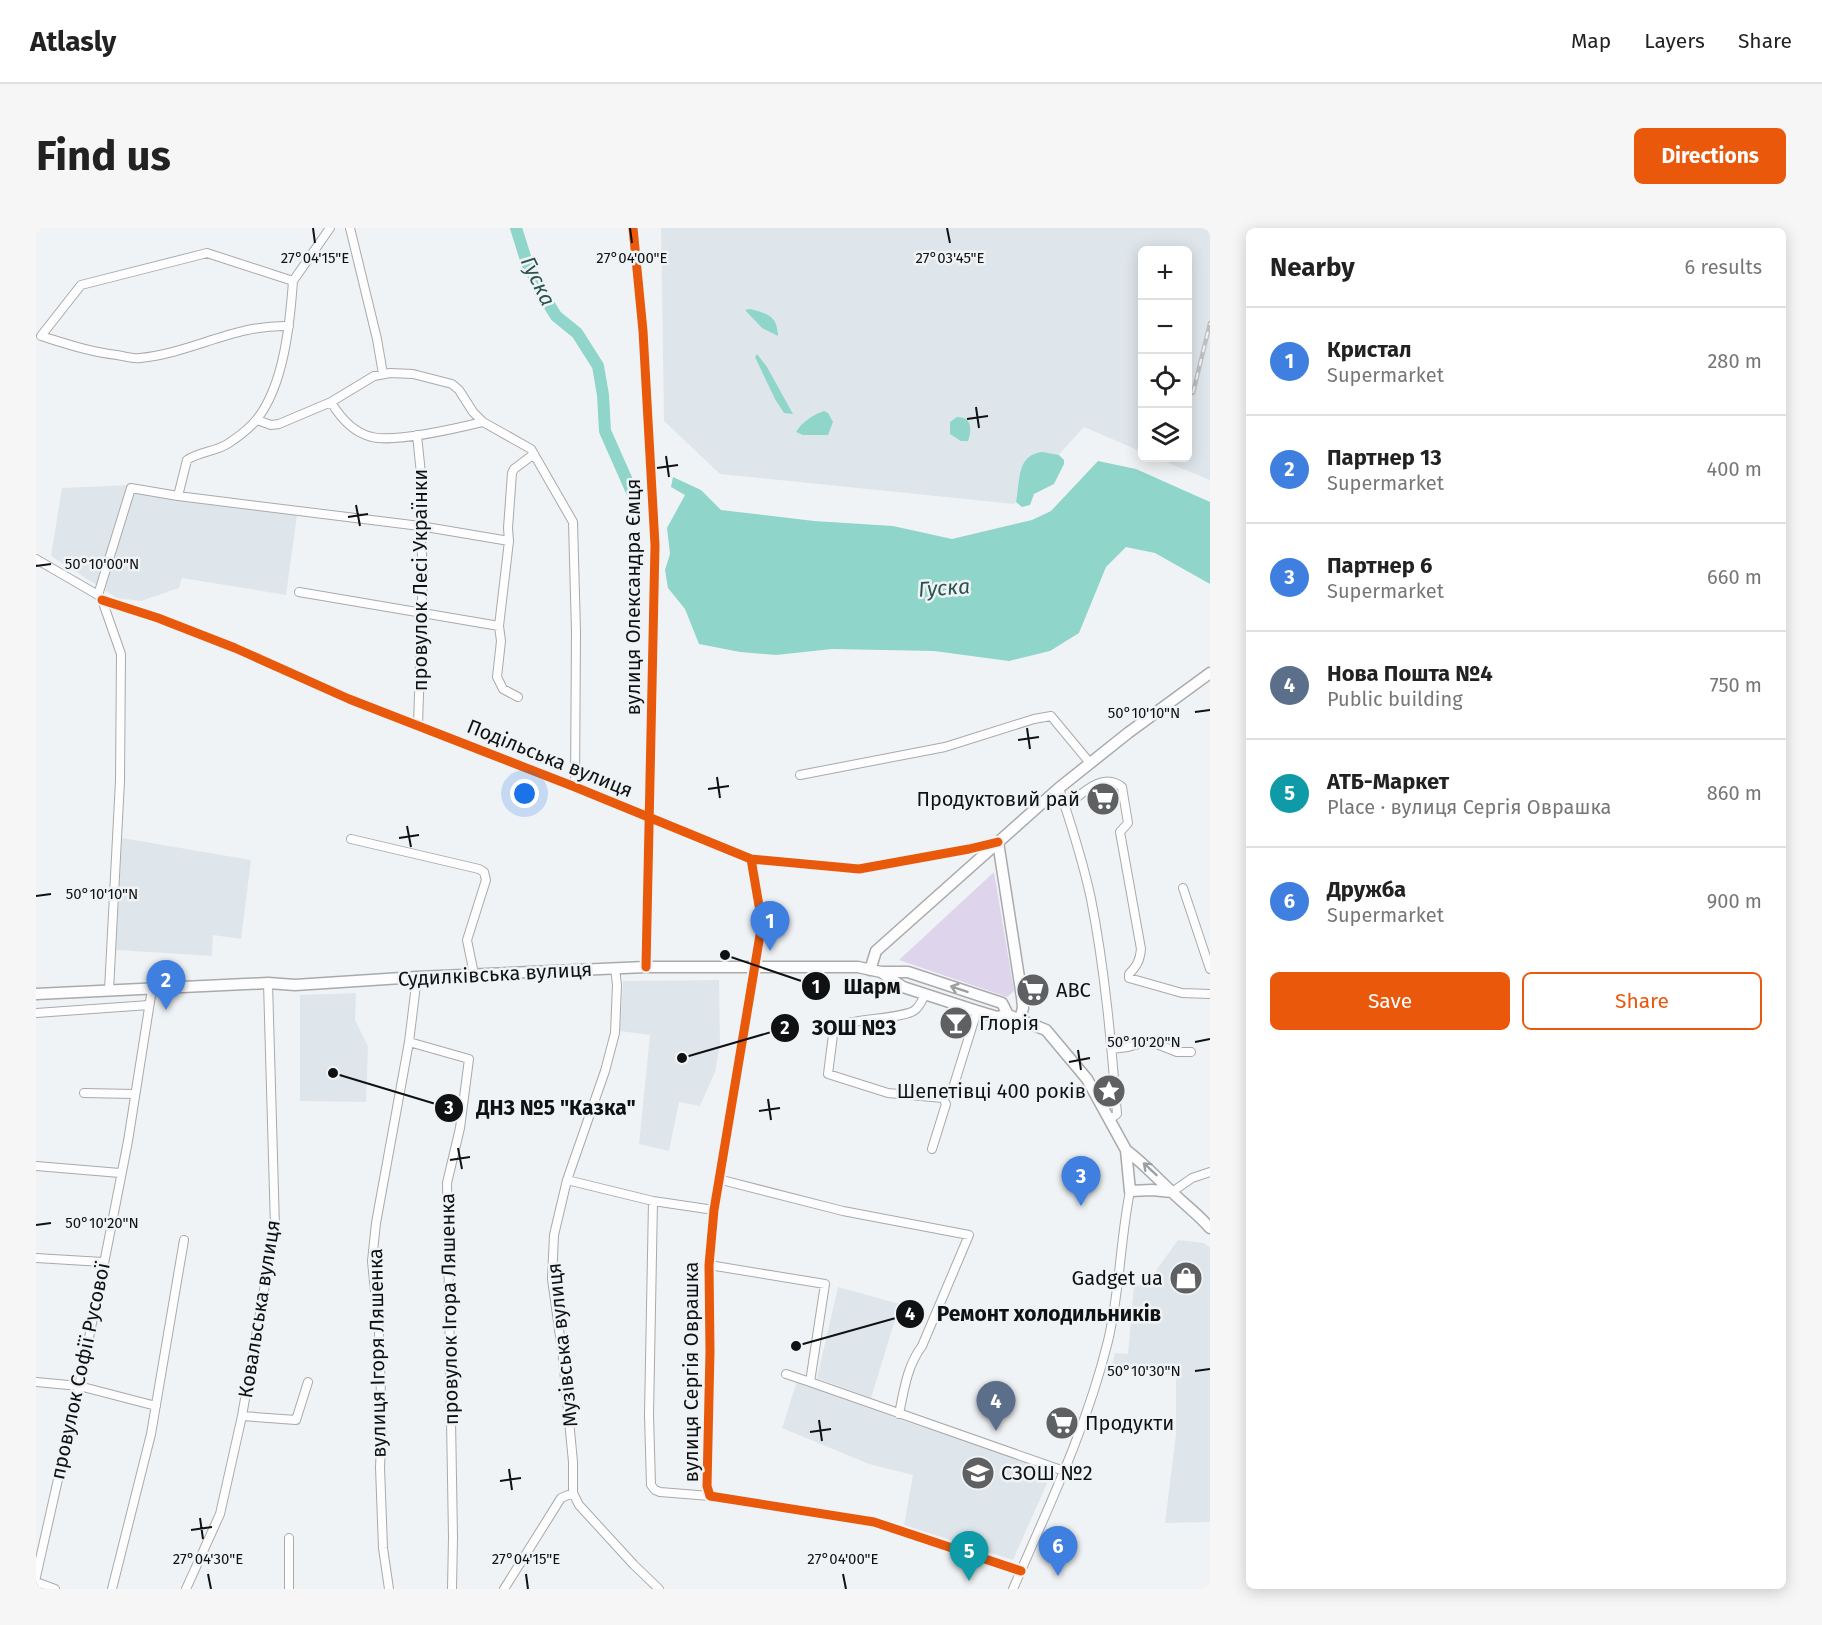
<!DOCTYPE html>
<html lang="en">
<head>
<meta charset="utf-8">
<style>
  body { margin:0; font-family:"Fira Sans",sans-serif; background:#f6f6f6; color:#222 }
  .controls { position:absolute; right:18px; top:18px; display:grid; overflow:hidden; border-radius:9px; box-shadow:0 3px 15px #0003 }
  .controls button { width:54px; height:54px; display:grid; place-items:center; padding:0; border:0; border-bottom:2px solid #e0e0e0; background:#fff; color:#222; font:30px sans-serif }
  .you { position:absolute; left:489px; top:566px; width:21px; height:21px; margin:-15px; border:4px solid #fff; border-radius:50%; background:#1a73e8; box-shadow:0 0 0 9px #1a73e833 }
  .badge { display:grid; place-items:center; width:39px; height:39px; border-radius:50%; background:#ea580c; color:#fff; font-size:20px; font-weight:700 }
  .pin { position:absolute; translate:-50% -50px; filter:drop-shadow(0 2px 3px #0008) }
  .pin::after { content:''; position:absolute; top:32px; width:21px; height:18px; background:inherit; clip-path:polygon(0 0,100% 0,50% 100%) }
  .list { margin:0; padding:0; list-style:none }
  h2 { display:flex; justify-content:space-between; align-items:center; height:78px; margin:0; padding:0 24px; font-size:26px }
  h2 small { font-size:20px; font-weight:400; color:#767676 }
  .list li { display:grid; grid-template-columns:39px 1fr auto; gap:18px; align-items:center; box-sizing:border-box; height:108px; padding:0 24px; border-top:2px solid #e0e0e0 }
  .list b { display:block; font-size:22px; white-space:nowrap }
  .list p { margin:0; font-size:20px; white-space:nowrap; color:#767676 }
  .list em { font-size:20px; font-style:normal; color:#767676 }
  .actions { display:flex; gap:12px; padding:18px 24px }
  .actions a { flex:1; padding:14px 0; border:2px solid #ea580c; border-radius:9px; text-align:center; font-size:21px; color:#ea580c }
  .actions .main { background:#ea580c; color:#fff }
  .icon { flex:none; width:33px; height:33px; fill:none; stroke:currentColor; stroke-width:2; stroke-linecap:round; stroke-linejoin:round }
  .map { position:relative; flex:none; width:1174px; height:1361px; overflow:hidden; border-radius:9px }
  header { display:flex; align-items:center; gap:36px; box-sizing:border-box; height:84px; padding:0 30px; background:#fff; border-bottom:2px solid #e0e0e0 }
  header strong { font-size:28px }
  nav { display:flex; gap:33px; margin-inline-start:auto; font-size:21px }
  .intro { display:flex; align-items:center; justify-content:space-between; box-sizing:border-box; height:144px; padding:0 36px }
  h1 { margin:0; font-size:42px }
  .button { padding:15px 27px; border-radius:9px; background:#ea580c; color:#fff; font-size:21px; font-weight:700 }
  main { display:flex; gap:36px; padding:0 36px }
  aside { flex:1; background:#fff; border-radius:9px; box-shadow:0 3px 15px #0003 }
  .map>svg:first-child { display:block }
  .built { fill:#dfe6eb }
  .green { fill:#ded4ec }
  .water { fill:#8fd5c9 }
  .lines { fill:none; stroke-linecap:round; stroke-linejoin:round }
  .river { stroke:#8fd5c9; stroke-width:12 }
  .minor-casing { stroke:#a8aaab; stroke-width:10 }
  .major-casing { stroke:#a8aaab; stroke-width:13 }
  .minor { stroke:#fdfdfe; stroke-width:8 }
  .major { stroke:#fdfdfe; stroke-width:10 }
  .rail-casing { stroke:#bfbfc0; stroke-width:4.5 }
  .rail { stroke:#eff3f6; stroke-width:2; stroke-dasharray:7; stroke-linecap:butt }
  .cycleway-casing { stroke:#eff3f6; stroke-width:13 }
  .cycleway { stroke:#e8590c; stroke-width:9 }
  .oneway { stroke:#9e9fa0 }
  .ticks { fill:none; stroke:#101112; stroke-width:2 }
  .labels { text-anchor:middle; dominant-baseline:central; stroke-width:5; stroke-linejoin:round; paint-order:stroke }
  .street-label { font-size:20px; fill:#101112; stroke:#eff3f6 }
  .poi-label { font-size:20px; fill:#101112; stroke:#eff3f6; text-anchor:start }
  .water-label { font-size:21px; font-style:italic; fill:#28544c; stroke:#eff3f6 }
  .ticks-label { font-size:15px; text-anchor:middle; fill:#101112; stroke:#eff3f6; stroke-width:5; stroke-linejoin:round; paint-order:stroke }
  .leader { fill:none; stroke:#101112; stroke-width:2 }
  .callout-dot { fill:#101112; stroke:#eff3f6; stroke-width:2 }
  .mark-label { font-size:18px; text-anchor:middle; font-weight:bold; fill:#fff }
  .callout-label { font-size:21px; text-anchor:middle; font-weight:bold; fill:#101112; stroke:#eff3f6; stroke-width:5; stroke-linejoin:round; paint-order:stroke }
</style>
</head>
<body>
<header>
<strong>Atlasly</strong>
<nav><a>Map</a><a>Layers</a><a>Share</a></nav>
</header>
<div class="intro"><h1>Find us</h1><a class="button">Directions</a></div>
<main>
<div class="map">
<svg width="1174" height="1361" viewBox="0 0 1174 1361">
  <rect width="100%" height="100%" fill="#f0f3f5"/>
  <path class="built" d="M625 0H1174V252L1120 230H1152V22H1106V224L1048 199 978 276 684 246 628 193Z
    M95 257 261 287 250 367 146 350 143 360 105 373 81 370 15 328 26 260Z
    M86 610 215 632 205 711 177 707 176 728 80 722Z
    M683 752 684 816 679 844 664 878 643 874 633 923 603 916 614 807 584 803 587 753Z
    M320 765 319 792 332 818 330 874 264 873V767Z
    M1142 1012 1168 1015 1174 1020V1294L1129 1295 1140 1206V1148L1076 1137 1079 1125 1092 1126 1098 1057 1116 1058 1117 1047Z
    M802 1059 864 1076 835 1170 781 1150Z
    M761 1153 871 1194 1017 1242 977 1332 868 1297 877 1247 833 1236 746 1200Z"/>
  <path class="green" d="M958 644 978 763 971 769 863 732Z"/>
  <path class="water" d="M714 81C732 86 741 87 742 108L726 100 709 82Z
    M721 126 731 139 757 186 748 185 739 171 719 129Z
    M788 183 792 185 797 194 792 207H767L760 204C765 195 778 186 788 183Z
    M921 189C936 189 936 201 932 213H925L914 206V194Z
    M1006 224 1023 227 1028 232V236L1018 256 998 266 994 277 986 279 980 274 981 268C984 249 982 227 1006 224Z
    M1062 233 1100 241 1174 274V356L1119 325 1090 319 1070 339 1043 405 1014 423 973 433 898 423 796 421 740 427 704 424 663 416 649 381 632 360 629 342 634 326 631 300 649 267 635 259 637 249 665 262 685 282 778 293 857 298 916 311 996 292 1015 283Z"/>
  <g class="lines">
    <path class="river" d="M480 0 491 35 509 70 520 88 541 105 562 138 567 167 569 203 596 264"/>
    <g class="minor-casing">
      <path id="minor" d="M314 0 341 111 347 146
        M597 0 607 103 619 317 610 739
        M253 98C199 96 156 125 104 130 97 131 88 128 81 127 54 124 31 116 5 108L45 57 171 25 257 53 294 0
        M295 174C304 189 318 205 336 209 360 215 422 200 447 194
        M221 192 235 197 243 196 295 174 338 148 354 145 377 146 416 156 423 162 437 184 447 194 495 221 537 294 540 404 539 559
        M381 207 388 275 384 298 387 342 382 497
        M142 268 151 232C164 223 180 224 193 215 202 209 215 199 221 191 248 157 254 95 257 53
        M473 313 472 300 476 245 478 241 498 226
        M0 331 62 367 66 372 85 426 84 553 73 762
        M263 364 463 398
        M62 367 95 260 142 268 384 298 473 313 463 398 465 413 461 449 467 461 482 469
        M66 372 122 390 199 420 313 471 539 559 715 631 823 641 933 621 961 614
        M764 547 909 519 998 491 1015 488 1054 535
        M1023 560C1035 596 1047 633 1055 671 1069 742 1075 813 1081 886L1074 891
        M1029 579C1046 566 1066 543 1086 559L1092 595 1084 604 1105 721C1104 732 1101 738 1093 746V750L1146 765 1174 766
        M315 611 443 641 448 644 450 652 431 712 438 746
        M715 631 726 695 678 982 673 1037 674 1123 671 1258 674 1268 838 1294 985 1343
        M1147 660 1174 741
        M579 740 581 757 579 805 569 843 531 952 518 1007 516 1051 527 1130 537 1234V1265L543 1277 598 1337 623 1361
        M889 766C887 771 884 778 879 782 868 791 817 790 798 799L792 846 852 865 907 870 917 860 941 783
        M0 785 113 777
        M373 814 433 831 424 900 411 955 417 1309 416 1361
        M1076 821 1092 819 1113 813 1141 824H1155
        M48 865 99 866
        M896 921 910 876 907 870
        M0 938 84 945
        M682 951 807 983 933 1007 886 1118C871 1138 868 1162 863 1186
        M531 952 617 973 678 982
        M1136 964 1156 950 1174 944
        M617 973 613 1187 615 1257 619 1262 624 1264 674 1268
        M0 1030 67 1034
        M673 1037 789 1056 774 1154 1028 1243
        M750 1146 774 1154
        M0 1154 43 1158 120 1178
        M206 1188 260 1192 272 1154
        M0 1349 43 1158 63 1061 92 913 116 761
        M0 1354 19 1361
        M76 1361 115 1206 148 1012
        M150 1361 184 1286 206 1188 239 999 232 755
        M253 1361V1310
        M353 1361 347 1320 344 1239 346 1199 343 1105 336 1033 340 995 373 814 381 749
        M468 1361 525 1270 537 1265
        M977 1361C1012 1280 1051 1199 1072 1113 1084 1063 1084 1013 1094 963"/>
    </g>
    <g class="major-casing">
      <path id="major" d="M962 614 986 769 987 780 984 791
        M834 742 840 723 1023 560 1092 505 1174 445
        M845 744 867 759 941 783 961 789 972 787
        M0 766 232 755 259 757 381 749 610 739H822L845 744H872L966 775 972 787
        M972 787 1010 802 1051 851 1090 922 1094 963 1116 962 1136 964
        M1090 922C1107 935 1120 949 1136 964 1148 976 1162 986 1174 1000"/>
    </g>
    <use href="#minor" class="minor"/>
    <use href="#major" class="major"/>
    <g class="rail-casing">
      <path id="rail" d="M1157 165 1174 95"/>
    </g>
    <use href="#rail" class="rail"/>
    <g class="cycleway-casing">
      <path id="cycleway" d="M597 0 607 103 619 317 610 739
        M66 372 122 390 199 420 313 471 539 559 715 631 823 641 933 621 962 614
        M715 631 726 695 678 982 673 1037 674 1123 671 1258 674 1268 838 1294 985 1343"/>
    </g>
    <use href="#cycleway" class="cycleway"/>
  </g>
  <defs><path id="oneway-shaft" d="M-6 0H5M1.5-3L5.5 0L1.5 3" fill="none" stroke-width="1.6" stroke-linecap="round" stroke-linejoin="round" transform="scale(1.5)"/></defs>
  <g class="oneway">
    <use href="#oneway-shaft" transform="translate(923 761) rotate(-161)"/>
    <use href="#oneway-shaft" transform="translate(1114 941) rotate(-137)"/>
  </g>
  <path class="ticks" d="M277 0 279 15M594 0 596 15M911 0 914 15M940 179 943 200M931 191 952 188M630 228 633 249M621 240 642 237M320 277 324 298M312 289 332 286M0 338 15 336M1159 484 1174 482M991 500 994 521M982 512 1003 509M681 549 684 570M672 561 693 558M371 598 375 619M363 610 383 607M0 668 15 666M1159 814 1174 811M1042 822 1045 842M1033 834 1054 830M732 871 735 892M723 883 744 880M422 920 426 941M414 932 434 929M0 997 15 995M1159 1143 1174 1141M783 1192 786 1213M774 1204 795 1201M473 1241 476 1262M464 1253 485 1250M164 1290 167 1311M155 1302 176 1299M172 1346 175 1361M490 1346 492 1361M807 1346 810 1361"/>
  <defs>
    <g id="supermarket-disc" transform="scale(1.725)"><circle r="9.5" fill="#5e6061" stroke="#eff3f6"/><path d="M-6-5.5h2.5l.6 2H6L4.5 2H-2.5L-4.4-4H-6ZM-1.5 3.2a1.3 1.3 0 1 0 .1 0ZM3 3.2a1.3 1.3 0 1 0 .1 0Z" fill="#fff"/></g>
    <g id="bar-disc" transform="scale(1.725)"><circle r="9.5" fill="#5e6061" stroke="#eff3f6"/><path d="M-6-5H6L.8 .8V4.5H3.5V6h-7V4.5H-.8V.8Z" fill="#fff"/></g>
    <g id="sight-disc" transform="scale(1.725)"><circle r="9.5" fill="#5e6061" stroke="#eff3f6"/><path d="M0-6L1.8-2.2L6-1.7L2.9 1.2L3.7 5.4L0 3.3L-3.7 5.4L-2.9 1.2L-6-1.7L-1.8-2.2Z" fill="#fff"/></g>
    <g id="shop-disc" transform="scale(1.725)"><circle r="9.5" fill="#5e6061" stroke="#eff3f6"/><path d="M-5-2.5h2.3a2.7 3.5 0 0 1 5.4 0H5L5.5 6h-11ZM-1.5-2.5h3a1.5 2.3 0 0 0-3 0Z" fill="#fff"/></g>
    <g id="school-disc" transform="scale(1.725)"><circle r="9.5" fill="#5e6061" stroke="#eff3f6"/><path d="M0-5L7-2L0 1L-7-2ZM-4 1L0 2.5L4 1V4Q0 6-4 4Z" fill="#fff"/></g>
  </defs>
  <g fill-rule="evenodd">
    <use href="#supermarket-disc" x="1067" y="571"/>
    <use href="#supermarket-disc" x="997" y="762"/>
    <use href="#bar-disc" x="920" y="795"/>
    <use href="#sight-disc" x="1073" y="863"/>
    <use href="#shop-disc" x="1150" y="1050"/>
    <use href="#supermarket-disc" x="1026" y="1195"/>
    <use href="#school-disc" x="942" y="1245"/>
  </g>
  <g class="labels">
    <g class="street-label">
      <text transform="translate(384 352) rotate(-90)">провулок Лесі Українки</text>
      <text transform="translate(597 369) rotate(-90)">вулиця Олександра Ємця</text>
      <text transform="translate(514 530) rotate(22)">Подільська вулиця</text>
      <text transform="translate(459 746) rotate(-3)">Судилківська вулиця</text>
      <text transform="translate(223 1081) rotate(-81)">Ковальська вулиця</text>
      <text transform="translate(413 1081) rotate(-91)">провулок Ігора Ляшенка</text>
      <text transform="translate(526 1117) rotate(-96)">Музівська вулиця</text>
      <text transform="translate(341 1125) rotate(-91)">вулиця Ігоря Ляшенка</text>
      <text transform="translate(44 1143) rotate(-78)">провулок Софії Русової</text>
      <text transform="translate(655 1144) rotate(-90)">вулиця Сергія Оврашка</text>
    </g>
    <g class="poi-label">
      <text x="1044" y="571" text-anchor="end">Продуктовий рай</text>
      <text x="1020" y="762">АВС</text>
      <text x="943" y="795">Глорія</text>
      <text x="1050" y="863" text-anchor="end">Шепетівці 400 років</text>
      <text x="1127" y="1050" text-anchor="end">Gadget ua</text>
      <text x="1049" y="1195">Продукти</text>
      <text x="965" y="1245">СЗОШ №2</text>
    </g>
    <g class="water-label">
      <text transform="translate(502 53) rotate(64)">Гуска</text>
      <text transform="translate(908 360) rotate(-4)">Гуска</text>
    </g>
  </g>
  <g class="ticks-label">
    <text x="279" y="35">27°04'15"E</text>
    <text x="596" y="35">27°04'00"E</text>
    <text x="914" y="35">27°03'45"E</text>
    <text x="66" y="341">50°10'00"N</text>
    <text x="1108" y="490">50°10'10"N</text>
    <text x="66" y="671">50°10'10"N</text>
    <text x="1108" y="819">50°10'20"N</text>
    <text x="66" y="1000">50°10'20"N</text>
    <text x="1108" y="1148">50°10'30"N</text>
    <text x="172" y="1336">27°04'30"E</text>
    <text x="490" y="1336">27°04'15"E</text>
    <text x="807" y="1336">27°04'00"E</text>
  </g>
  <path class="leader" d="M689 727L780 758M646 830L749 800M297 845L413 880M760 1118L874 1086"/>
  <g class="callout-dot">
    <circle cx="689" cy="727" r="6"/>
    <circle cx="646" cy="830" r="6"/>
    <circle cx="297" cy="845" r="6"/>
    <circle cx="760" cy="1118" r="6"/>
    <circle cx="780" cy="758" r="15"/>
    <circle cx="749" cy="800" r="15"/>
    <circle cx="413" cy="880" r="15"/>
    <circle cx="874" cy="1086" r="15"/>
  </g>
  <g class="mark-label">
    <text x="780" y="765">1</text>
    <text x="749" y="806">2</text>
    <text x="413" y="886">3</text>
    <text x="874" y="1092">4</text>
  </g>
  <g class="callout-label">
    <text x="836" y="766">Шарм</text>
    <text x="818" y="807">ЗОШ №3</text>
    <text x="520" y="887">ДНЗ №5 "Казка"</text>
    <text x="1013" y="1093">Ремонт холодильників</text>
  </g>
</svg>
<div class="controls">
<button>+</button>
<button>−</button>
<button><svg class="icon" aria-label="locate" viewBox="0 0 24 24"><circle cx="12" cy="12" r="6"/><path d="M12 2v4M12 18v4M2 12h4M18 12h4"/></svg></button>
<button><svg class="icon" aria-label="layers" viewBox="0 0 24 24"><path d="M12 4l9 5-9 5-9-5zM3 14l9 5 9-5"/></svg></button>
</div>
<div class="you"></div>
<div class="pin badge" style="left:734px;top:723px;background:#3f7fe0">1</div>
<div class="pin badge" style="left:130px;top:782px;background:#3f7fe0">2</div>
<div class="pin badge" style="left:1045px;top:978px;background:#3f7fe0">3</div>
<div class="pin badge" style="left:960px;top:1203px;background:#5c6f8a">4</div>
<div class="pin badge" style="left:933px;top:1353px;background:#0f9aa8">5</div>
<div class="pin badge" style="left:1022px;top:1348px;background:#3f7fe0">6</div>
</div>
<aside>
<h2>Nearby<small>6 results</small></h2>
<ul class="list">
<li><span class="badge" style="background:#3f7fe0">1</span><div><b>Кристал</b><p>Supermarket</p></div><em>280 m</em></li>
<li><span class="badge" style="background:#3f7fe0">2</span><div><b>Партнер 13</b><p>Supermarket</p></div><em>400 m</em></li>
<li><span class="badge" style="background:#3f7fe0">3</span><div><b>Партнер 6</b><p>Supermarket</p></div><em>660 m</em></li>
<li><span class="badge" style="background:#5c6f8a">4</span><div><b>Нова Пошта №4</b><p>Public building</p></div><em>750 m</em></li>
<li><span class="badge" style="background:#0f9aa8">5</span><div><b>АТБ-Маркет</b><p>Place · вулиця Сергія Оврашка</p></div><em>860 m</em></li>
<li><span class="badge" style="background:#3f7fe0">6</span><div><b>Дружба</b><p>Supermarket</p></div><em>900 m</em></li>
</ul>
<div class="actions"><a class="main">Save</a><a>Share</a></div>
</aside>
</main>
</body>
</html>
